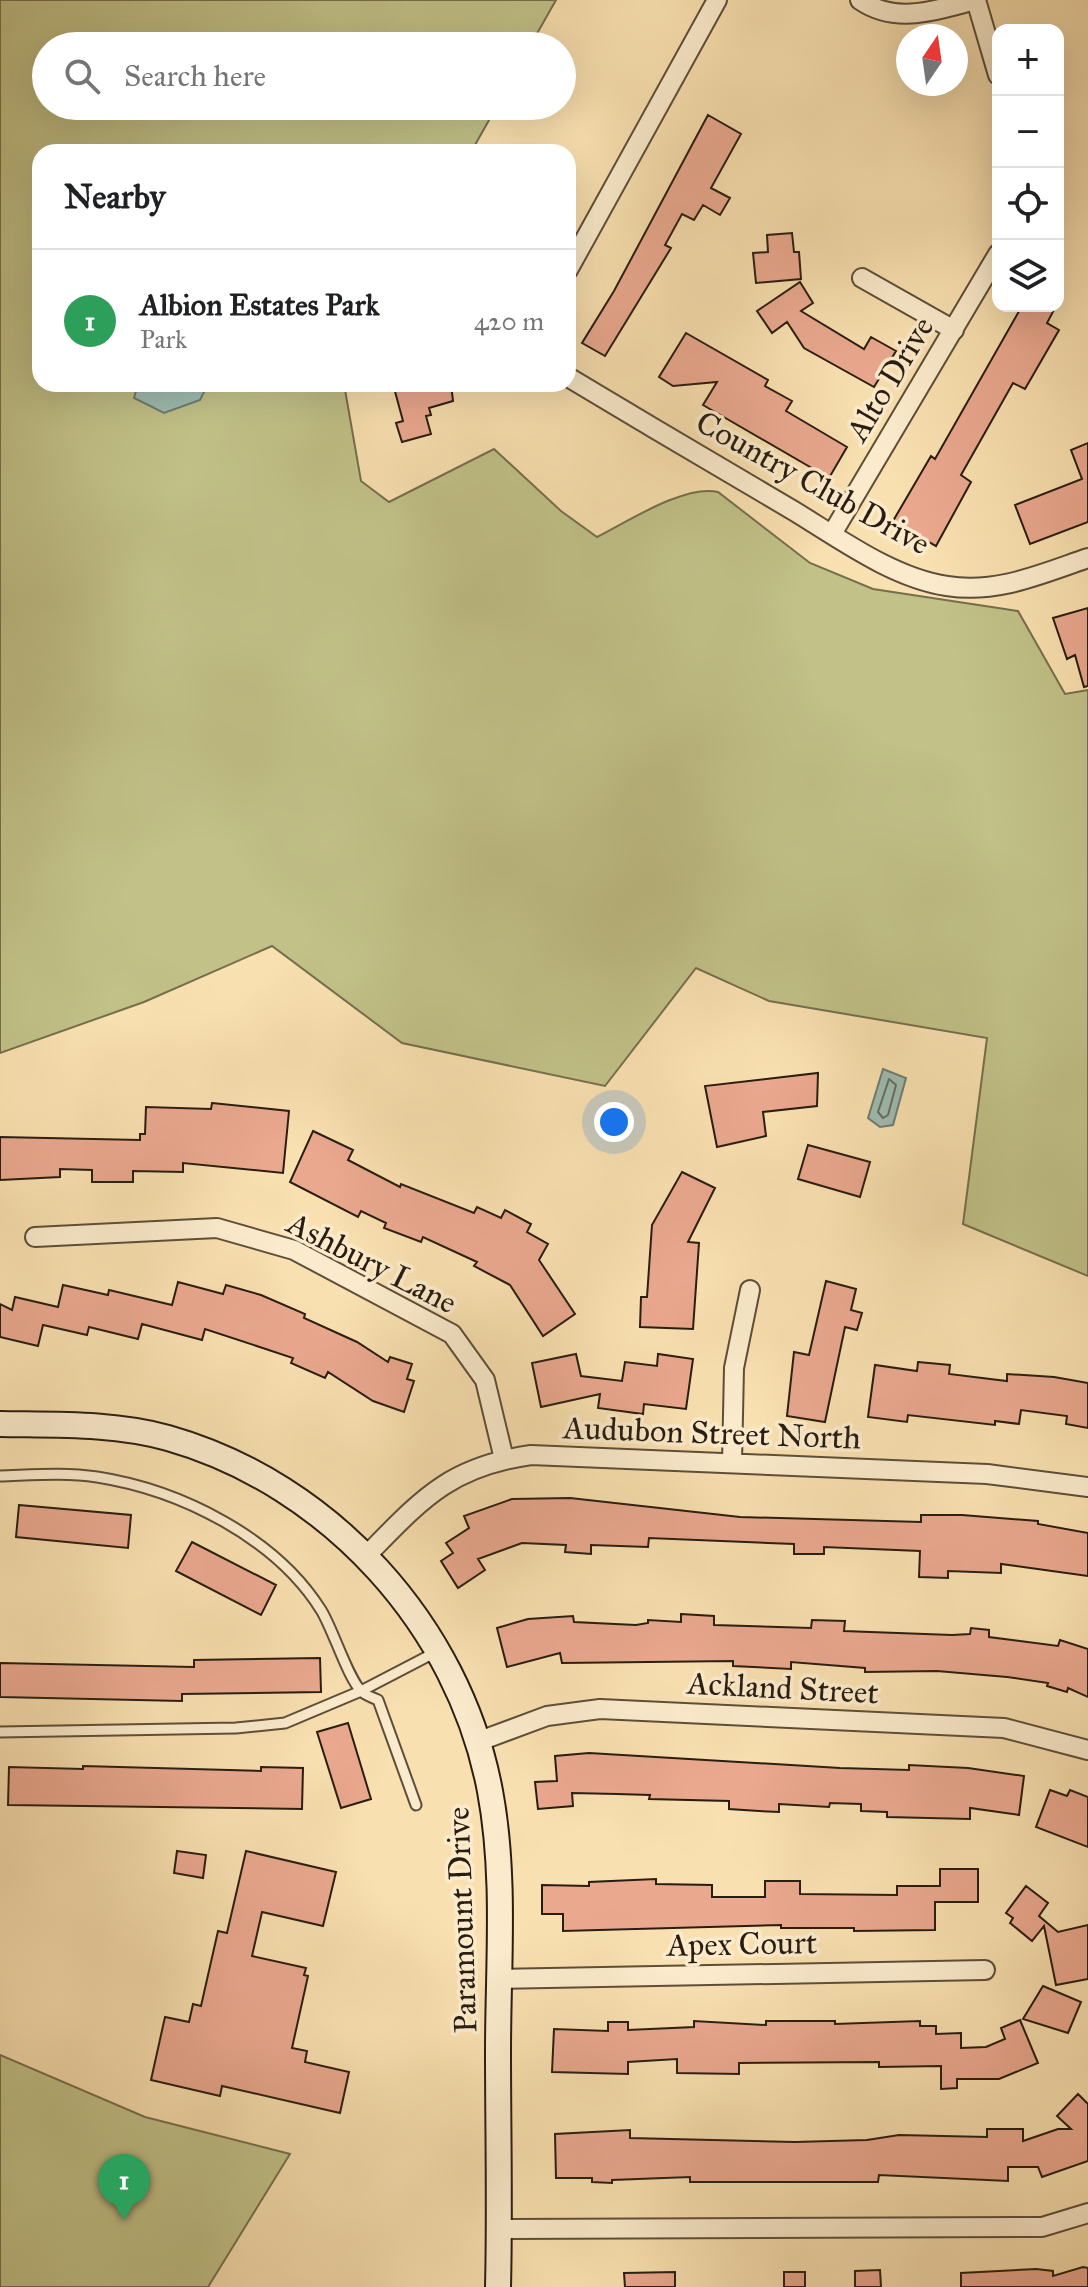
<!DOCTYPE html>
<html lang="en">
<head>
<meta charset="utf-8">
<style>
  body { margin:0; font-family:"IM FELL Great Primer",serif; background:#f6f6f6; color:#202124 }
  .controls { position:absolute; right:24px; top:24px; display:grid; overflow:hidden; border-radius:16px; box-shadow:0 8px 32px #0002 }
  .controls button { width:72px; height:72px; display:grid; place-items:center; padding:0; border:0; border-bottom:2px solid #e0e0e0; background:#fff; color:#202124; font:40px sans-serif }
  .compass { position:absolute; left:896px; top:24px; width:72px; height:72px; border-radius:50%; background:#fff; box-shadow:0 8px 32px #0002; rotate:13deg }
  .you { position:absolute; left:614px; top:1122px; width:28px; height:28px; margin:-20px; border:6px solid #fff; border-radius:50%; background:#1a73e8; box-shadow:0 0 0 12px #1a73e833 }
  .badge { display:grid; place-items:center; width:52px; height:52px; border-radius:50%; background:#111827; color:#fff; font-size:26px; font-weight:700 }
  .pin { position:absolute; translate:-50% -66px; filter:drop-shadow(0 2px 4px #0008) }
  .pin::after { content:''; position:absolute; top:42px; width:28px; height:24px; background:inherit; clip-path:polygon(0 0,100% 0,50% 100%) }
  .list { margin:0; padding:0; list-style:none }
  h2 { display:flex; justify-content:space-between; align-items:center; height:104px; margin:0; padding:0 32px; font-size:34px }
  h2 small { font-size:26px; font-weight:400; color:#757577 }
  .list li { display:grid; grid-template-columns:52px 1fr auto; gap:24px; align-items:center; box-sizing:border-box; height:144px; padding:0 32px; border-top:2px solid #e0e0e0 }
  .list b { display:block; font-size:30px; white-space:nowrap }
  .list p { margin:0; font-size:26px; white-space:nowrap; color:#757577 }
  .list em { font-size:26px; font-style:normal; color:#757577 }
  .icon { flex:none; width:44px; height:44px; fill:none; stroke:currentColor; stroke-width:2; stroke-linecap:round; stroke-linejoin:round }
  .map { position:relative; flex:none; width:1088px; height:2287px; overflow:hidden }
  .search { position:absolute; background:#fff; box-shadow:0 8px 32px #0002; left:32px; top:32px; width:544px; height:88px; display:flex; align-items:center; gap:20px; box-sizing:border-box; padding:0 28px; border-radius:44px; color:#757577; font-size:30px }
  .panel { position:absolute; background:#fff; box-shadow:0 8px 32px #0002; left:32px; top:144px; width:544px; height:248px; border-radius:24px }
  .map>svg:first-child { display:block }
  .green { fill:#c1c188; stroke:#756f4c; stroke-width:2 }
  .water { fill:#9ebcb1; stroke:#6f7c71; stroke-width:2 }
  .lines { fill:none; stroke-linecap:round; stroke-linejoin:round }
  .shore { stroke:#646c61; stroke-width:2 }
  .building { fill:#eaa88f; stroke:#291d11; stroke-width:2 }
  .lane-casing { stroke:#5d4e39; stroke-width:13 }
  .street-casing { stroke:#5d4e39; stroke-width:22 }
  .secondary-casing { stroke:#291d11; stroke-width:28 }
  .lane { stroke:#fbebcc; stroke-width:9 }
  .street { stroke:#fbebcc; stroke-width:18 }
  .secondary { stroke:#fbebcc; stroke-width:24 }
  .labels { text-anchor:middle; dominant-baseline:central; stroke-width:7; stroke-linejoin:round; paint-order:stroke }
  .street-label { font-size:32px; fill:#291d11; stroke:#fbebcc }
</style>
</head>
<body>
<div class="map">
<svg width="1088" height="2287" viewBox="0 0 1088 2287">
  <rect width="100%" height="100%" fill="#f9e0b0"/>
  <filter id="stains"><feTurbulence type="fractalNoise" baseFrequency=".0025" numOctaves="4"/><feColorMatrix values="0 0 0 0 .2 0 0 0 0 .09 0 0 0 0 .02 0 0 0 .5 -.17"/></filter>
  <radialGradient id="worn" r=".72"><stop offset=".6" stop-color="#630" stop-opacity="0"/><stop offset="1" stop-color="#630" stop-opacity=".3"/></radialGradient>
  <path class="green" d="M0 0H556L530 46H46V106H497L471 152H40V384H344L361 481 389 502 494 449 561 511 597 537C627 522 685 484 718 492L810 563 873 589 1018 611 1065 694 1088 690V1276L963 1224 987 1038 769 1001 696 968 605 1086 402 1043 272 946 144 1002 0 1053Z
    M0 2055 145 2117 290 2154 208 2287H0Z"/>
  <path class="water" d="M138 384H208L200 400 164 413 134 398Z
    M883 1069 906 1078 893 1125 880 1127 868 1118Z"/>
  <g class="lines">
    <path class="shore" d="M889 1079 896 1085 888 1115 883 1118 878 1112Z"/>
  </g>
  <path class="building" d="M708 115 741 134 711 188 730 198 720 215 703 205 694 220 682 214 665 245 671 248 605 356 582 343 614 291Z
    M792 233 794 252H799L801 279 756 283 753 253 768 252 767 235Z
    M800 282 813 303 801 311 864 349 871 337 896 351 874 387 804 348 787 322 772 333 757 311Z
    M1022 306H1056L1047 323 1059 330 1025 389 1013 383 961 475 971 482 936 546 893 521 931 456 935 459Z
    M686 333 768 380 765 386 792 401 786 411 847 447 829 478 703 405 717 382 673 386 659 377Z
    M393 384H451L453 401 429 408 431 415 426 416 431 434 402 442 396 423 403 421Z
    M1088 443V522L1030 544 1015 505 1082 479 1071 450Z
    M1088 608V686L1084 687 1075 655 1067 659 1053 618Z
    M818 1073 817 1106 763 1112 766 1136 717 1147 705 1086Z
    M212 1103 289 1111 283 1173 183 1163V1172L133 1171V1182H92V1170L60 1169V1177L0 1180V1137L140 1140V1134H145L146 1107 211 1109Z
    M313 1131 353 1150 348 1160 400 1187 401 1184 474 1213 477 1207 501 1218 505 1210 531 1224 527 1232 548 1244 539 1260 575 1314 543 1336 510 1285 474 1266 477 1262 423 1237 421 1242 384 1228 386 1223 361 1211 358 1217 290 1182Z
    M808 1145 870 1162 860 1197 798 1179Z
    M682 1172 715 1188 688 1242 699 1243 693 1329 640 1327 641 1297H647L652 1225Z
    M826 1281 856 1289 851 1310 862 1313 857 1330 845 1327 825 1422 787 1416 794 1352 809 1355Z
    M178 1282 223 1294 226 1285 261 1295 305 1314 304 1318 357 1342 388 1362 390 1357 412 1364 407 1379 414 1381 404 1412 373 1401 328 1372 325 1378 291 1363 293 1358 205 1329 202 1340 142 1324 138 1339 89 1327 87 1335 43 1325 38 1346 0 1337V1304L12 1310 15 1297 58 1307 63 1285 108 1295 109 1290 172 1305Z
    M576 1354 581 1376 622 1381 625 1362 657 1366 658 1354 693 1359 686 1409 644 1404 643 1414 598 1408 600 1394 541 1407 532 1363Z
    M918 1362 950 1365 949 1374 1007 1381V1374L1054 1377 1088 1383V1428L1066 1424 1067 1416 1021 1410 1019 1424 995 1421V1425L908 1415 907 1422 868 1417 875 1365 917 1371Z
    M570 1498 740 1517 921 1522V1515H962L1038 1521V1524L1088 1533V1576L1001 1564V1573L948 1571V1578L919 1577 920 1551 824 1547V1554H794V1544L649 1538 648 1547 591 1545V1554L565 1552 566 1545 522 1543 478 1559 485 1570 458 1588 441 1561 453 1553 446 1543 469 1528 464 1516 512 1499Z
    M19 1505 131 1515 128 1548 16 1537Z
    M192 1542 276 1585 261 1615 176 1571Z
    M681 1614 714 1616V1625L811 1628 812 1620 845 1621 844 1631 952 1635 970 1634 971 1628 989 1630V1637L1058 1646 1060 1640 1088 1649V1697L1068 1688 1067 1692 1047 1686 1048 1683 1007 1677 937 1671 865 1672V1668L791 1662V1669L733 1666V1661L562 1663 560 1653 507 1667 497 1628 528 1619 573 1616 574 1622 636 1625 648 1623V1620L681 1622Z
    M320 1658 321 1692 182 1694V1701L0 1697V1663L194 1667V1660Z
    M348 1723 371 1799 341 1808 317 1732Z
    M589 1753 840 1768 909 1770V1765L968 1768 1024 1776 1019 1815 970 1808V1819L887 1817V1812L861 1811V1804L830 1803 829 1807 779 1804V1812L759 1811 729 1809V1801L649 1799 650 1795 617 1794 572 1793 573 1806 538 1809 535 1782 557 1781 555 1756Z
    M83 1766 261 1771V1767L303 1768 302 1809 8 1805 9 1767 83 1769Z
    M1050 1790 1067 1796 1070 1790 1088 1797V1847L1036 1827Z
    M177 1851 206 1855 203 1878 174 1873Z
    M246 1851 336 1872 323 1926 262 1912 252 1956 306 1968 304 1975 308 1976 292 2048 307 2051 305 2062 349 2072 340 2113 222 2086 220 2096 151 2080 165 2017 189 2022 193 2004 201 2006 218 1931 227 1933Z
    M940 1869H978V1902H935V1930L854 1931V1928H781V1925L563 1931V1914H542V1885L589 1886V1882L656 1879V1884L712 1885V1897H765V1881H800V1894L897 1895V1886H940Z
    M1026 1886 1048 1903 1039 1916 1058 1932 1088 1925V1979L1056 1985 1044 1926 1032 1941 1010 1923 1013 1918 1006 1913Z
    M1043 1986 1081 2002 1068 2033 1023 2019Z
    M1020 2020 1038 2063 999 2079H957V2088L941 2089V2066L879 2067V2062L739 2063V2074L677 2073V2059L628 2062V2074L552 2072 554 2029 608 2031V2022H628V2030L694 2027V2021L766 2025V2021H835V2024L920 2021V2026H936V2034L961 2033V2048L986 2047 1005 2039 1001 2028Z
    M1078 2094 1088 2104V2161L1042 2177 1038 2167H1008V2181L879 2175 878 2182H690V2177L612 2180V2183L592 2182V2178H556L555 2134 630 2130V2138L795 2142 867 2140 899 2135 987 2137V2129H1023V2141L1058 2129H1071L1057 2116Z
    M1083 2267 1088 2268V2287H961V2273L1036 2269 1053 2271V2276Z
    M880 2270 881 2287H855V2271Z
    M675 2272V2287H625L624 2273Z
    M784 2272H805V2287H784Z"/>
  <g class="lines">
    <g class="lane-casing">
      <path id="lane" d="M0 1476C32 1475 65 1472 97 1477 181 1490 276 1538 321 1610 333 1629 348 1679 362 1692 366 1695 373 1698 378 1700L416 1805
        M0 1732 236 1728 285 1723 361 1691 436 1652"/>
    </g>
    <g class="street-casing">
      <path id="street" d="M860 0C896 25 937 10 975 0
        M976 0 998 75
        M568 270 717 0
        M862 278 954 330
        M568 377C643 422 719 467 794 511 840 539 893 578 947 586 997 594 1041 574 1088 558
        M832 534 998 254
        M35 1237 217 1228 294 1250 452 1334 485 1380 504 1459
        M732 1462 734 1368 750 1290
        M367 1555C422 1499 449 1467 531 1455L987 1474 1088 1487
        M477 1742 547 1716 600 1709 1004 1728 1088 1750
        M500 1979 985 1970
        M500 2229 1042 2227 1088 2213"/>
    </g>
    <g class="secondary-casing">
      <path id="secondary" d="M0 1424C56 1425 114 1423 168 1438 330 1484 459 1626 490 1791 506 1876 498 1965 498 2051 498 2130 500 2208 498 2287"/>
    </g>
    <use href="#lane" class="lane"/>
    <use href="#street" class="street"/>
    <use href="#secondary" class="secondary"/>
  </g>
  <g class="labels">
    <g class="street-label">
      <text transform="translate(890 379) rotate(-59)">Alto Drive</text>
      <text transform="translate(813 483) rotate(29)">Country Club Drive</text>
      <text transform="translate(372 1263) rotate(27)">Ashbury Lane</text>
      <text transform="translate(712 1433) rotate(2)">Audubon Street North</text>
      <text transform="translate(783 1688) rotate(3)">Ackland Street</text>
      <text transform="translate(462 1920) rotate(-92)">Paramount Drive</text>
      <text transform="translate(742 1944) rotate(-1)">Apex Court</text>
    </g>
  </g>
  <rect width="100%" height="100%" filter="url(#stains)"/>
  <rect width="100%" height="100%" fill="url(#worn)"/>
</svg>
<div class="controls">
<button>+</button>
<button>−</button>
<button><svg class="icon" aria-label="locate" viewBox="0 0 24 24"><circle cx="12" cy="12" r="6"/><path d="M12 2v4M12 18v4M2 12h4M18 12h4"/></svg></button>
<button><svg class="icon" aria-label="layers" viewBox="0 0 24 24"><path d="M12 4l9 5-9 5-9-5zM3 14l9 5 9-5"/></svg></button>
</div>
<svg class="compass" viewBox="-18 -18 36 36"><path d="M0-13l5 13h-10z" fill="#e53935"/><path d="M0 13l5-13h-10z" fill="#757577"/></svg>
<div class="you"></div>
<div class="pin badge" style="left:124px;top:2220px;background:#2e9e5b">1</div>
<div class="search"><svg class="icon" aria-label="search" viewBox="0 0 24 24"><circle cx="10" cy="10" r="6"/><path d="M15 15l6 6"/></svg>Search here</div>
<section class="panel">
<h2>Nearby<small></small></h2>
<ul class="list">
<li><span class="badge" style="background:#2e9e5b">1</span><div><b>Albion Estates Park</b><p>Park</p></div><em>420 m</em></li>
</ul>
</section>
</div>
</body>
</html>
